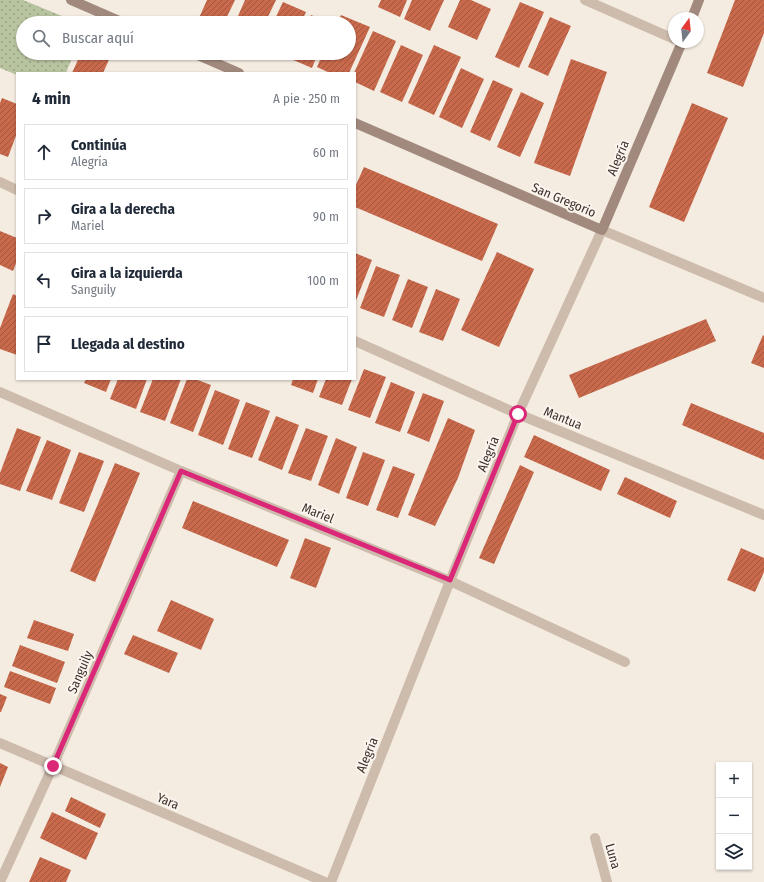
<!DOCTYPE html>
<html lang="es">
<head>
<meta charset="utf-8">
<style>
  body { margin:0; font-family:"Fira Sans Condensed",sans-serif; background:#f6f6f7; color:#1f2937 }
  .controls { position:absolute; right:12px; bottom:12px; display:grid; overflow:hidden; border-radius:0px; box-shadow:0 1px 3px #0004 }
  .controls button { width:36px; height:36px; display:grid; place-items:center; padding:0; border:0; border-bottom:1px solid #e0e1e3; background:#fff; color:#1f2937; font:20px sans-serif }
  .compass { position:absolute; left:668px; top:12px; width:36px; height:36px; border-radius:50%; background:#fff; box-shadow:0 1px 3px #0004; rotate:15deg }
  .stop { position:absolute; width:12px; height:12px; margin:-9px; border:3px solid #db2777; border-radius:50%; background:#fff }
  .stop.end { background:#db2777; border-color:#fff; box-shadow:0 1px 4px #0008 }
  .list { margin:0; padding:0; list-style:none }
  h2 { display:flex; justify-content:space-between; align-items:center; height:52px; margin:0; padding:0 16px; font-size:17px }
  h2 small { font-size:13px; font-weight:400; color:#747a83 }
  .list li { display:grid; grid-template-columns:26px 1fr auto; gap:12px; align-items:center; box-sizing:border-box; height:56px; margin:0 8px 8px; padding:0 8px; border:1px solid #e0e1e3; border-radius:0px }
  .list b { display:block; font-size:15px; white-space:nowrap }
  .list p { margin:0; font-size:13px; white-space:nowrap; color:#747a83 }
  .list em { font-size:13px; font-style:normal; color:#747a83 }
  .icon { flex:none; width:22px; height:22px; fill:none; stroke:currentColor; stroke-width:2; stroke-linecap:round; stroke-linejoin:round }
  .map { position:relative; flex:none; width:764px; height:882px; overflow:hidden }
  .search { position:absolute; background:#fff; box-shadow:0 1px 3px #0004; left:16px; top:16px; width:340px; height:44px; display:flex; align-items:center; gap:10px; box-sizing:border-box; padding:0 14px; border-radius:22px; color:#747a83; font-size:15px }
  .panel { position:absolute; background:#fff; box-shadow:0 1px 3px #0004; left:16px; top:72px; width:340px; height:308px; border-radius:0px }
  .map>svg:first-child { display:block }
  .park { fill:url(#park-dots) }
  .building { fill:url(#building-hatch) }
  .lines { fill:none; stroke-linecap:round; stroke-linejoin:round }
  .street { stroke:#cdbbac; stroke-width:10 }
  .secondary { stroke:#a18a7d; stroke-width:10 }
  .route { stroke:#db2777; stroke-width:5 }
  .labels { text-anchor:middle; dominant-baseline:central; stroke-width:4; stroke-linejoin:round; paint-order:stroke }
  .street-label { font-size:13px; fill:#3b302b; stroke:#fbf5ee }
</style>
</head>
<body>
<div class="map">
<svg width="764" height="882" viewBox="0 0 764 882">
  <defs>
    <pattern id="park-dots" width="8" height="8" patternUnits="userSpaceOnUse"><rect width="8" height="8" fill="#b8c4a0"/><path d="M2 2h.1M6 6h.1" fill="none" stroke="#97a083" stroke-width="1.8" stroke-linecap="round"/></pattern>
    <pattern id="building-hatch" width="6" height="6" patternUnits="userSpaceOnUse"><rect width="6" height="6" fill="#c8694b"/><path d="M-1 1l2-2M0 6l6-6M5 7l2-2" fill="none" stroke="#a4573f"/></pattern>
  </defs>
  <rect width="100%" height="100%" fill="#f4ebe1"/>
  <path class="park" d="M0 0H23L79 23H23V53H74L66 73H17V75L0 68Z"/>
  <path class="building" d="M207 0H235L224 23H210L199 18Z
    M245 0H276L265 23H235Z
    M381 0H407L400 17 378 7Z
    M412 0H444L430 31 404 19Z
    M460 0H471L491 9 477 40 448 27Z
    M735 0H764V33L743 87 707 73Z
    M283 2 306 12 301 23H273Z
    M520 2 544 12 519 68 495 57Z
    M311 15 330 23H308Z
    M341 15 370 27 349 73H330L317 67 323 53H349V23H337Z
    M550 17 571 26 548 76 528 67Z
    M373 31 396 41 374 91 355 82V73H354Z
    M401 45 423 55 402 102 380 92Z
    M434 45 461 57 434 115 408 103Z
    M81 53H112L103 73H72Z
    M269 53H287L284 60Z
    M294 53H318L312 68 291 59Z
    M571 59 607 72 570 176 534 163Z
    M461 68 484 79 462 128 439 117Z
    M493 80 513 89 490 141 470 132Z
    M521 92 544 103 520 157 497 147Z
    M2 98 17 104V133L8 157 0 154V103Z
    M692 103 728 118 684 222 649 207Z
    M364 167 498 224 482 261 355 207V187Z
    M0 231 17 238V261L13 271 0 265Z
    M497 252 534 269 499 347 461 330Z
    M355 253 372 260 355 303Z
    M376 266 400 275 384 317 360 308Z
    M408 279 428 287 412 328 392 320Z
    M436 289 460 299 443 341 419 332Z
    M13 294 17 296V355L0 349V328Z
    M706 319 716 341 579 398 569 375Z
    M763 335 764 336V368L751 363Z
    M364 369 386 377 370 418 348 410Z
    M86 379H111L106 392 84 383Z
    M118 379H147L136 409 110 399Z
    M153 379H181L165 421 140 412Z
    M187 379H195L211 385 193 432 170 423Z
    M293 379H318L313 393 291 385Z
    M326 379H352L342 405 319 397Z
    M391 382 415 392 400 432 375 423Z
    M215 390 240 400 223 445 198 435Z
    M423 393 444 401 429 442 407 433Z
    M246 402 270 411 252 458 228 449Z
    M691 403 764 433V460L682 425Z
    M276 416 299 425 282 470 258 460Z
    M448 418 475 430 458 478 435 526 408 515Z
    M17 428 41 437 20 491 0 484V473Z
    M306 428 328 436 311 481 288 473Z
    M534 435 610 470 601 491 524 457Z
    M336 438 357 447 339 494 318 485Z
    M47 440 71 450 52 500 26 491Z
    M79 452 104 461 84 512 59 503Z
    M363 452 385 460 368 506 346 498Z
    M115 463 140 473 95 582 70 571Z
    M520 465 534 472 494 564 479 558Z
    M393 466 415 474 398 518 376 510Z
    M625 477 677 501 670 518 617 494Z
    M193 501 289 540 277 567 182 528Z
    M305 538 331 548 316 588 290 578Z
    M741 548 764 558V572L755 592 727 580Z
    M171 600 214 619 201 650 157 631Z
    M34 620 74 634 68 651 27 638Z
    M133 635 178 653 169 673 124 654Z
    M20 645 65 662 57 683 12 666Z
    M10 671 56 688 50 704 4 687Z
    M0 694 7 697 1 712H0Z
    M0 763 8 767 0 787Z
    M71 797 106 814 100 828 65 811Z
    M52 812 98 833 86 860 40 838Z
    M40 857 71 870 66 882H29Z"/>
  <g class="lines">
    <path class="street" d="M585 0 674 39
      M0 182 17 190
      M355 341 518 414 764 515
      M0 392 181 471 450 581 625 662
      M0 743 325 882
      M595 838 607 882
      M0 882 53 766 181 471
      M331 882 450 581 518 414 602 230 764 298"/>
    <path class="secondary" d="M71 0 124 23
      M692 18 699 0
      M193 53 239 73
      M355 123 602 230 682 42"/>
  </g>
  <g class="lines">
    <path class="route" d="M53 766 181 471 450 580 518 414"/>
  </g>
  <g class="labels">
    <g class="street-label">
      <text transform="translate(618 158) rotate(-67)">Alegría</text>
      <text transform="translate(564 200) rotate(23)">San Gregorio</text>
      <text transform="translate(563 418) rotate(22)">Mantua</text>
      <text transform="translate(488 454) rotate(-68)">Alegría</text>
      <text transform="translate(318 513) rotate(22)">Mariel</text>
      <text transform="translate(80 672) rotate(-67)">Sanguily</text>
      <text transform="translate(367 755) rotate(-68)">Alegría</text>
      <text transform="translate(168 801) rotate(23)">Yara</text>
      <text transform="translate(613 856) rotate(74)">Luna</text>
    </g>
  </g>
</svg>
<div class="controls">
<button>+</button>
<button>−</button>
<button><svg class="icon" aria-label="layers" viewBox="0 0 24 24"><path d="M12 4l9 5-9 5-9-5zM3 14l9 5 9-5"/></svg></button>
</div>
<svg class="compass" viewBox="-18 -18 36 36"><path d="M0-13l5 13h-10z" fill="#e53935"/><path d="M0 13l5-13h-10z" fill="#747a83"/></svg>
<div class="stop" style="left:518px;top:414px"></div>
<div class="stop end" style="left:53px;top:766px"></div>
<div class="search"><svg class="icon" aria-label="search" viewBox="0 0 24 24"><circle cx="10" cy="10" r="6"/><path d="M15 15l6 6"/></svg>Buscar aquí</div>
<section class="panel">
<h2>4 min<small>A pie · 250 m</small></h2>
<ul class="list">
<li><svg class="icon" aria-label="ahead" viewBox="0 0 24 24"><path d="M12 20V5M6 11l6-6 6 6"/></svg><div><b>Continúa</b><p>Alegría</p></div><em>60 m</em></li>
<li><svg class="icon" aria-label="right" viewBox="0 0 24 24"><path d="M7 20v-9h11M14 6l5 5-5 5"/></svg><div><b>Gira a la derecha</b><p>Mariel</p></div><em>90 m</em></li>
<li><svg class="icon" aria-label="left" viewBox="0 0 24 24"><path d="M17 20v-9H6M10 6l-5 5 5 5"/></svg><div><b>Gira a la izquierda</b><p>Sanguily</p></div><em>100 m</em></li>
<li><svg class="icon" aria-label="arrive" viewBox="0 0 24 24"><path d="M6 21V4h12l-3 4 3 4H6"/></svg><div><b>Llegada al destino</b></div></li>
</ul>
</section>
</div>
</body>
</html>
